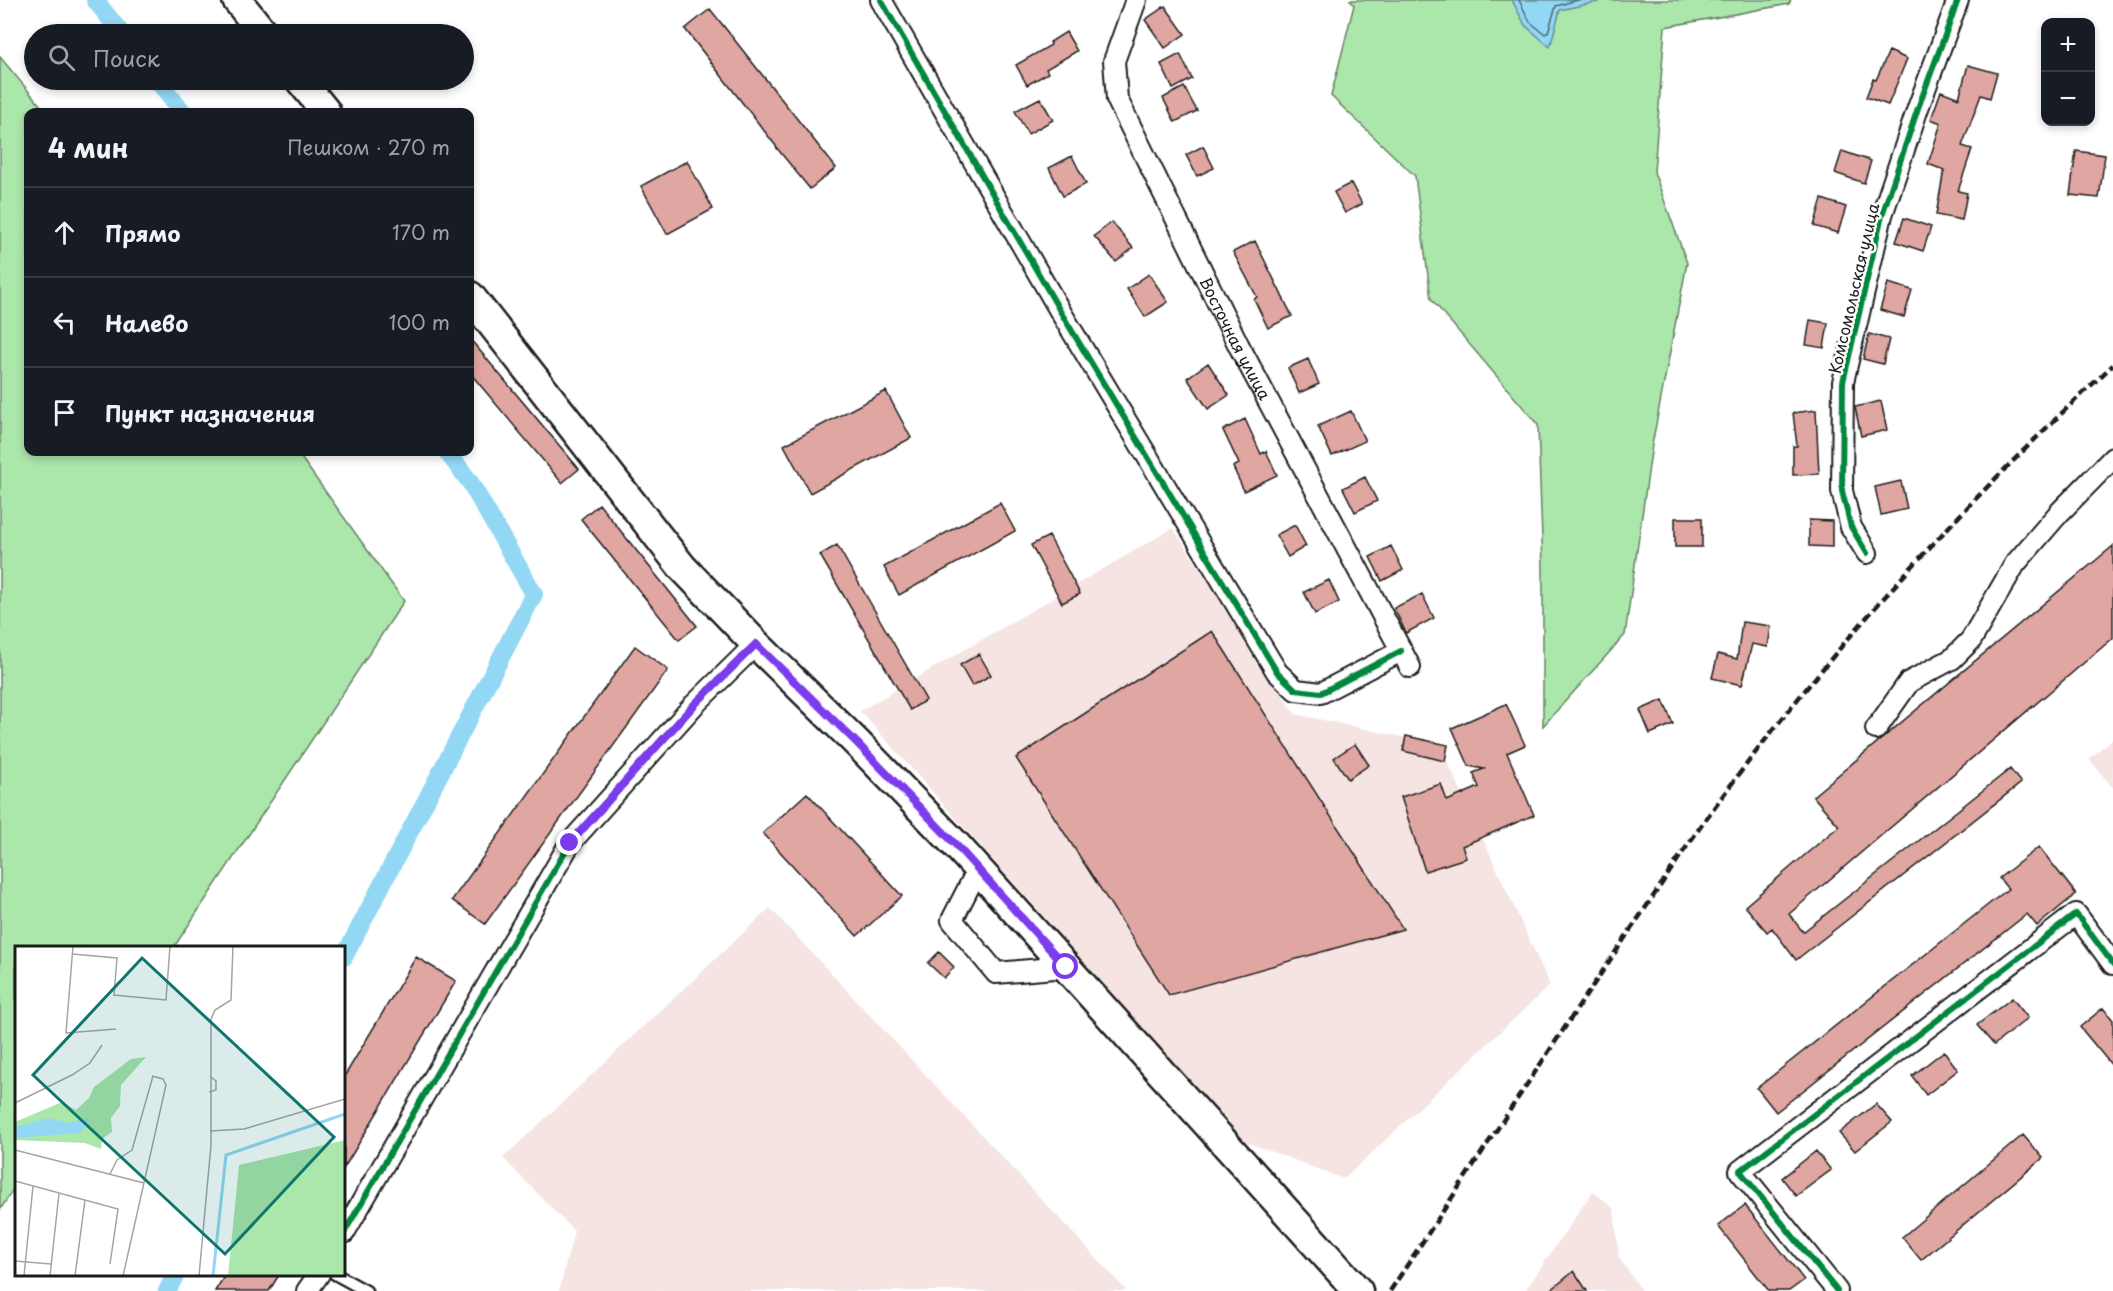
<!DOCTYPE html>
<html lang="ru">
<head>
<meta charset="utf-8">
<style>
  body { margin:0; font-family:"Playpen Sans",sans-serif; background:#242831; color:#f1f3f6 }
  .controls { position:absolute; right:18px; top:18px; display:grid; overflow:hidden; border-radius:12px; box-shadow:0 3px 9px #0003 }
  .controls button { width:54px; height:54px; display:grid; place-items:center; padding:0; border:0; border-bottom:2px solid #363941; background:#171b24; color:#f1f3f6; font:30px sans-serif }
  .stop { position:absolute; width:18px; height:18px; margin:-14px; border:4px solid #7c3aed; border-radius:50%; background:#fff }
  .stop.end { background:#7c3aed; border-color:#fff; box-shadow:0 2px 6px #0008 }
  .list { margin:0; padding:0; list-style:none }
  h2 { display:flex; justify-content:space-between; align-items:center; height:78px; margin:0; padding:0 24px; font-size:26px }
  h2 small { font-size:20px; font-weight:400; color:#9ea1a6 }
  .list li { display:grid; grid-template-columns:39px 1fr auto; gap:18px; align-items:center; box-sizing:border-box; height:90px; padding:0 24px; border-top:2px solid #363941 }
  .list b { display:block; font-size:22px; white-space:nowrap }
  .list em { font-size:20px; font-style:normal; color:#9ea1a6 }
  .icon { flex:none; width:33px; height:33px; fill:none; stroke:currentColor; stroke-width:2; stroke-linecap:round; stroke-linejoin:round }
  .map { position:relative; flex:none; width:2113px; height:1291px; overflow:hidden }
  .search { position:absolute; background:#171b24; box-shadow:0 3px 9px #0003; left:24px; top:24px; width:450px; height:66px; display:flex; align-items:center; gap:15px; box-sizing:border-box; padding:0 21px; border-radius:33px; color:#9ea1a6; font-size:22px }
  .panel { position:absolute; background:#171b24; box-shadow:0 3px 9px #0003; left:24px; top:108px; width:450px; height:348px; border-radius:12px }
  .map>svg:first-child { display:block }
  .built { fill:#f6e4e3 }
  .green { fill:#abe6ab; stroke:#648164; stroke-width:1.5 }
  .water { fill:#92d7f3; stroke:#638c9d; stroke-width:1.5 }
  .lines { fill:none; stroke-linecap:round; stroke-linejoin:round }
  .shore { stroke:#4b6772; stroke-width:1.5 }
  .canal { stroke:#92d7f3; stroke-width:18 }
  .building { fill:#e0a6a1; stroke:#1c1c1c; stroke-width:1.5 }
  .service-casing { stroke:#1c1c1c; stroke-width:15 }
  .minor-casing { stroke:#1c1c1c; stroke-width:24 }
  .secondary-casing { stroke:#1c1c1c; stroke-width:33 }
  .service { stroke:#fff; stroke-width:10 }
  .minor { stroke:#fff; stroke-width:20 }
  .secondary { stroke:#fff; stroke-width:28 }
  .rail { stroke:#1c1c1c; stroke-width:4.5; stroke-dasharray:9 4.5; stroke-linecap:butt }
  .cycleway-casing { stroke:#fff; stroke-width:10 }
  .cycleway { stroke:#00873e; stroke-width:6 }
  .route { stroke:#7c3aed; stroke-width:8 }
  .labels { text-anchor:middle; dominant-baseline:central; stroke-width:5; stroke-linejoin:round; paint-order:stroke }
  .street-label { font-size:16px; fill:#1c1c1c; stroke:#fff }
  .inset-river { fill:none; stroke:#92d7f3; stroke-width:3 }
  .inset-road { fill:none; stroke:#a4a4a4; stroke-width:1.5 }
  .view { fill:#0f766e; fill-opacity:0.15; stroke:#0f766e; stroke-width:3 }
  .inset-edge { fill:none; stroke:#1c1c1c; stroke-width:3 }
</style>
</head>
<body>
<div class="map">
<svg width="2113" height="1291" viewBox="0 0 2113 1291">
  <rect width="100%" height="100%" fill="#fff"/>
  <filter id="ink" filterUnits="userSpaceOnUse"><feTurbulence type="fractalNoise" baseFrequency=".0167" numOctaves="2"/><feDisplacementMap in="SourceGraphic" scale="12" xChannelSelector="R" yChannelSelector="G"/><feConvolveMatrix kernelMatrix="1 2 1 2 8 2 1 2 1" color-interpolation-filters="sRGB"/></filter>
  <g filter="url(#ink)">
    <path class="built" d="M1173 528 1295 714 1440 745 1550 985 1344 1179 1244 1141 860 711Z
      M2113 738V788L2089 759Z
      M770 908 1127 1291H559L574 1231 503 1158Z
      M1593 1191 1614 1209 1619 1258 1642 1291H1525Z"/>
    <path class="green" d="M1350 0H1791L1789 4 1665 27 1654 172 1687 263 1652 445 1625 635 1543 726V568L1538 425 1431 299 1415 176 1331 96 1354 5Z
      M0 57 46 112H28V452H297L404 601 174 947 16 948V1185L0 1210Z"/>
    <path class="water" d="M1512 0H1598V2L1560 10 1550 47 1525 25Z"/>
    <g class="lines">
      <path class="shore" d="M1519 0 1530 22 1545 34 1548 32 1556 6 1578 0"/>
      <path class="canal" d="M95 0 122 34
        M157 80 183 112
        M344 957 534 594 470 482 447 452
        M167 1291 176 1274"/>
    </g>
    <path class="building" d="M1165 6 1185 34 1165 48 1145 20Z
      M710 9 836 168 810 189 776 147V146L685 29Z
      M1066 32 1077 51 1046 69 1048 73 1027 85 1016 65 1051 45 1050 42Z
      M1889 51 1907 59 1888 105 1866 97 1873 79 1876 80Z
      M1180 54 1192 79 1173 89 1161 64Z
      M1968 65 1997 73 1990 98 1981 95 1962 146 1972 149 1958 191 1967 193 1962 220 1936 215 1944 170 1928 164 1941 123 1931 119 1941 91 1959 98Z
      M1184 87 1197 111 1175 122 1163 98Z
      M1040 98 1053 120 1028 134 1015 111Z
      M1203 146 1214 168 1197 176 1186 155Z
      M1842 151 1871 161 1864 183 1835 173Z
      M2076 151 2105 155 2099 198 2070 195Z
      M1072 156 1086 184 1063 196 1049 168Z
      M687 161 713 209 667 234 641 186Z
      M1351 183 1362 204 1345 213 1334 192Z
      M1822 199 1846 207 1838 233 1814 226Z
      M1904 218 1931 227 1923 251 1896 242Z
      M1112 222 1133 248 1116 262 1094 236Z
      M1255 241 1292 316 1268 328 1254 299 1257 297 1233 252Z
      M1149 274 1168 302 1145 317 1127 289Z
      M1888 283 1912 290 1904 317 1880 310Z
      M1810 320 1828 323 1824 348 1806 345Z
      M1869 334 1889 339 1883 364 1863 359Z
      M470 339 579 469 562 483 470 373Z
      M1308 359 1319 384 1299 393 1288 368Z
      M1208 363 1229 395 1208 409 1187 378Z
      M886 391 911 438 810 493 784 445Z
      M1881 401 1887 430 1861 436 1855 407Z
      M1816 410 1819 474 1793 475V446H1797L1793 413Z
      M1351 411 1365 441 1332 456 1318 426Z
      M1245 419 1261 454 1266 451 1277 475 1244 491 1233 467 1239 464 1223 430Z
      M1365 477 1377 501 1355 512 1343 488Z
      M1901 481 1907 509 1881 515 1875 487Z
      M1000 503 1015 531 899 595 884 567Z
      M599 504 697 626 679 640 581 519Z
      M1675 518H1702V547H1675Z
      M1809 520 1832 521V547L1809 546Z
      M1295 525 1306 546 1288 557 1276 535Z
      M1049 536 1080 594 1062 603 1031 545Z
      M837 545 926 700 910 710 820 555Z
      M1391 546 1403 570 1382 581 1370 557Z
      M2113 546V638L1789 914 1803 932 2010 769 2021 783 1796 960 1772 928 1767 932 1745 906 1839 826 1813 796Z
      M1329 580 1339 602 1315 614 1304 592Z
      M1422 594 1434 618 1406 633 1394 608Z
      M1742 622 1771 626 1768 647 1752 644 1742 685 1712 678 1718 654 1737 659Z
      M1212 631 1403 929 1169 995 1016 758Z
      M635 646 668 670 485 924 452 900Z
      M979 654 991 675 972 686 960 665Z
      M1663 700 1673 724 1650 734 1640 710Z
      M1506 704 1525 745 1507 753 1534 815 1462 846 1466 858 1425 871 1401 797 1441 784 1447 801 1479 787 1473 773 1484 769 1469 766 1452 728Z
      M1406 736 1448 745 1445 761 1403 751Z
      M1355 744 1369 765 1348 779 1334 758Z
      M807 793 902 896 857 936 763 833Z
      M2039 847 2076 894 2037 926 2027 914 1776 1112 1757 1088 2008 889 1999 878Z
      M939 952 954 967 944 978 928 963Z
      M416 957 456 981 344 1168V1077Z
      M2012 998 2028 1018 1994 1045 1977 1025Z
      M2103 1008 2113 1020V1067L2080 1027Z
      M1944 1051 1958 1070 1926 1095 1912 1076Z
      M1876 1104 1892 1122 1855 1151 1839 1133Z
      M2023 1135 2043 1158 1921 1260 1902 1237Z
      M1816 1151 1831 1170 1796 1196 1782 1178Z
      M1745 1205 1804 1280 1789 1291H1769L1718 1226Z
      M1574 1271 1587 1291H1550Z
      M225 1275H279L269 1291H215Z"/>
    <g class="lines">
      <g class="service-casing">
        <path id="service" d="M335 1274 366 1291"/>
      </g>
      <g class="minor-casing">
        <g id="minor">
          <path d="M881 0 1060 311 1277 672 1296 690 1321 693 1401 651"/>
          <path id="s1" d="M1136 0 1114 61 1117 99 1239 346 1410 667"/>
          <path d="M1867 553 1851 527 1842 491 1843 382 1882 215 1918 108 1958 0"/>
          <path d="M1876 729 1909 682 1952 659 1971 640 2015 564 2059 513 2113 458"/>
          <path d="M978 869 952 920 996 973 1066 967"/>
          <path d="M344 1233 570 843 694 705 756 644"/>
          <path d="M307 1291 319 1274"/>
          <path d="M1837 1291 1740 1171 2076 914 2113 964"/>
        </g>
      </g>
      <g class="secondary-casing">
        <path id="secondary" d="M237 0 264 34
          M300 80 326 112
          M470 296 682 567 756 644 857 743 957 846 1358 1291"/>
      </g>
      <use href="#service" class="service"/>
      <use href="#minor" class="minor"/>
      <use href="#secondary" class="secondary"/>
      <path class="rail" d="M1390 1291C1471 1169 1551 1047 1633 926 1664 881 1694 834 1727 790 1842 636 1972 495 2113 365"/>
      <g class="cycleway-casing">
        <path id="cycleway" d="M881 0 1060 311 1277 672 1296 690 1321 693 1401 651
          M1867 553 1851 527 1842 491 1843 382 1882 215 1918 108 1958 0
          M344 1233 570 843 694 705 756 644
          M1837 1291 1740 1171 2076 914 2113 964"/>
      </g>
      <use href="#cycleway" class="cycleway"/>
    </g>
  </g>
  <g class="lines" filter="url(#ink)">
    <path class="route" d="M570 843 694 705 756 644 857 743 957 846 1066 967"/>
  </g>
  <g class="labels">
    <g class="street-label">
      <text transform="translate(1853 288) rotate(-77)">Комсомольская улица</text>
      <text stroke="none"><textPath href="#s1" startOffset="370">Восточная улица</textPath></text>
    </g>
  </g>
  <g transform="translate(15 946)">
    <rect width="330" height="330" fill="#fff"/>
    <path d="M131 111 106 139 105 160 96 172 97 186 87 193 86 203 70 197 0 194V176L47 156 61 164 74 152 79 141 116 113ZM330 194V330H213L224 219Z" fill="#abe6ab"/>
    <path d="M33 172 53 177 73 172V176L65 187 0 192V181Z" fill="#92d7f3"/>
    <path class="inset-river" d="M198 330 211 209 330 168"/>
    <path class="inset-road" d="M58 0 51 87 101 83M57 8 102 12 99 49 151 54 155 0M194 146 201 144V135L195 130M0 157 57 129 75 117 87 99M195 185 229 183 330 153M0 204 129 237M95 228 102 214 117 204 138 130M0 235 103 263 95 318M0 315 36 318M9 330 18 240M35 330 44 247M60 330 70 254M108 330 151 139 148 133 137 130M184 330 196 199V73L200 64 216 54 218 0"/>
    <path class="view" d="M127 12 319 191 210 308 18 129Z"/>
    <rect width="330" height="330" class="inset-edge"/>
  </g>
</svg>
<div class="controls">
<button>+</button>
<button>−</button>
</div>
<div class="stop" style="left:1066px;top:967px"></div>
<div class="stop end" style="left:570px;top:843px"></div>
<div class="search"><svg class="icon" aria-label="search" viewBox="0 0 24 24"><circle cx="10" cy="10" r="6"/><path d="M15 15l6 6"/></svg>Поиск</div>
<section class="panel">
<h2>4 мин<small>Пешком · 270 m</small></h2>
<ul class="list">
<li><svg class="icon" aria-label="ahead" viewBox="0 0 24 24"><path d="M12 20V5M6 11l6-6 6 6"/></svg><div><b>Прямо</b></div><em>170 m</em></li>
<li><svg class="icon" aria-label="left" viewBox="0 0 24 24"><path d="M17 20v-9H6M10 6l-5 5 5 5"/></svg><div><b>Налево</b></div><em>100 m</em></li>
<li><svg class="icon" aria-label="arrive" viewBox="0 0 24 24"><path d="M6 21V4h12l-3 4 3 4H6"/></svg><div><b>Пункт назначения</b></div></li>
</ul>
</section>
</div>
</body>
</html>
